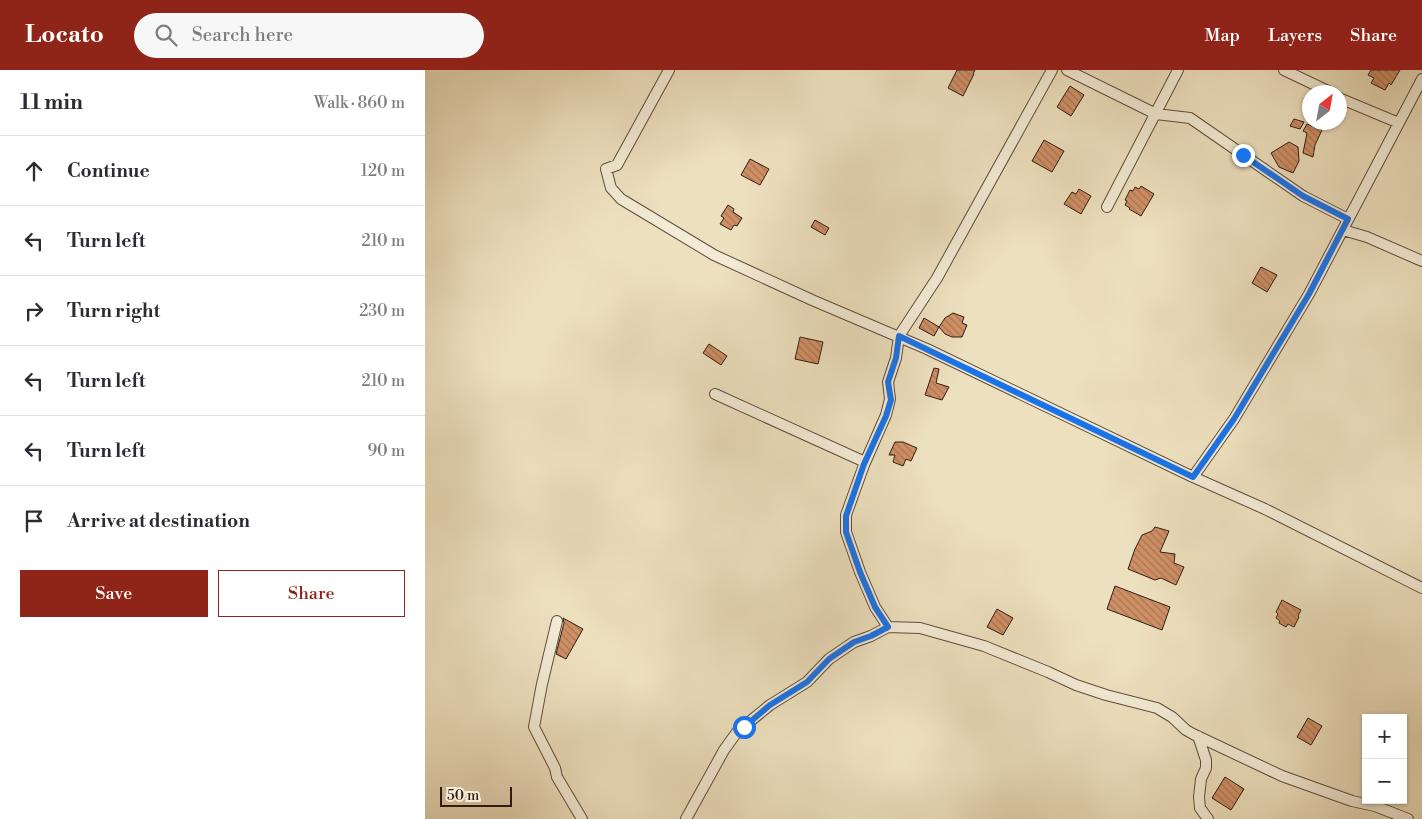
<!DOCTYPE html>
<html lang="en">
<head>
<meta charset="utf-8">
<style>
  body { margin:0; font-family:"Libre Bodoni",serif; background:#f7f7f7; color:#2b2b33 }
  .controls { position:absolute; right:15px; bottom:15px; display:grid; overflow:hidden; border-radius:0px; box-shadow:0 1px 4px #0004 }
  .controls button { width:45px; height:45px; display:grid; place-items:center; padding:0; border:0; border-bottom:1px solid #e1e1e2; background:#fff; color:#2b2b33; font:25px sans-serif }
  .compass { position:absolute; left:877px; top:15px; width:45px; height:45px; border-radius:50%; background:#fff; box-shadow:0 1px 4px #0004; rotate:31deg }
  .scale { position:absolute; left:15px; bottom:12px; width:72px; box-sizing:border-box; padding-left:5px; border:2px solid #311b12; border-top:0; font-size:14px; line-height:18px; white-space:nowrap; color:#311b12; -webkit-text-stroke:4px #f3ebd5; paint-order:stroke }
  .stop { position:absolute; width:15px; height:15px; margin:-11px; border:4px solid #1a73e8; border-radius:50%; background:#fff }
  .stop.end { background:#1a73e8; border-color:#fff; box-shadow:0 1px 5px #0008 }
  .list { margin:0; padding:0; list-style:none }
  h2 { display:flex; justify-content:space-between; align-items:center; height:65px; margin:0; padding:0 20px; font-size:21px }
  h2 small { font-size:16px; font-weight:400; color:#7c7c81 }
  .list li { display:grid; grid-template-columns:32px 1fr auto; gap:15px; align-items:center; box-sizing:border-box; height:70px; padding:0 20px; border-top:1px solid #e1e1e2 }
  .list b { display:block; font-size:19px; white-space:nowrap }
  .list em { font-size:16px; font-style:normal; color:#7c7c81 }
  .actions { display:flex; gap:10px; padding:15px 20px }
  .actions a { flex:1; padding:11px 0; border:1px solid #8f2418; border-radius:0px; text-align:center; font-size:18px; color:#8f2418 }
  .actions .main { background:#8f2418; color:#fff }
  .icon { flex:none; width:28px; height:28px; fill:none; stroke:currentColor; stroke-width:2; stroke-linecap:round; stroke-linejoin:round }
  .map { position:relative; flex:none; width:997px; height:749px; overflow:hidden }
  header { display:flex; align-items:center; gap:30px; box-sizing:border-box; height:70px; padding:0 25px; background:#8f2418; color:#fff }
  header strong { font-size:24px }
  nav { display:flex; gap:28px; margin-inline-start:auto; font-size:18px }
  .search { width:350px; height:45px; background:#f7f7f7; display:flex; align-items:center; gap:12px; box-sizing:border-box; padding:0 18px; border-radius:28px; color:#7c7c81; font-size:19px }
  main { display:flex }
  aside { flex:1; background:#fff }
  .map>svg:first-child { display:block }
  .building { fill:url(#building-back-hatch); stroke:#311b12 }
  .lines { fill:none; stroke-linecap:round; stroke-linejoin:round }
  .minor-casing { stroke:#604c3d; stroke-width:12 }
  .minor { stroke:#f3ebd5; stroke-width:10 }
  .route { stroke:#1a73e8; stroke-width:6 }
</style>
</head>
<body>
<header>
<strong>Locato</strong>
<div class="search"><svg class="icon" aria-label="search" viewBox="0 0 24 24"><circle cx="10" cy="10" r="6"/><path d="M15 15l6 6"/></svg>Search here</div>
<nav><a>Map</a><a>Layers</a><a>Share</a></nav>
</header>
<main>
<aside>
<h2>11 min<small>Walk · 860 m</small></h2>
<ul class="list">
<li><svg class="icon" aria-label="ahead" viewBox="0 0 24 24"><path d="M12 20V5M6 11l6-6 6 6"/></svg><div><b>Continue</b></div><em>120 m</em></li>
<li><svg class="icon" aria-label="left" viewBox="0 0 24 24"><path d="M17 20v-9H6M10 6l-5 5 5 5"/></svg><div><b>Turn left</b></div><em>210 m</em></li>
<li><svg class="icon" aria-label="right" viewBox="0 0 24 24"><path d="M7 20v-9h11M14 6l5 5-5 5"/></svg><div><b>Turn right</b></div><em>230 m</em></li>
<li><svg class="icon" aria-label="left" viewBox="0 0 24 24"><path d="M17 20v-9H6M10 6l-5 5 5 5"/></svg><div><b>Turn left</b></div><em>210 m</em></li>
<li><svg class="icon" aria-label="left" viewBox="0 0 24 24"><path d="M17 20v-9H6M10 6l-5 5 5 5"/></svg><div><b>Turn left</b></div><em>90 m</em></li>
<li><svg class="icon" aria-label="arrive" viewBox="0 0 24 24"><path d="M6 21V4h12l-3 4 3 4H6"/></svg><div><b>Arrive at destination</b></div></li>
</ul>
<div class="actions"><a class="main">Save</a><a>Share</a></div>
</aside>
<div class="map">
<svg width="997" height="749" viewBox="0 0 997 749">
  <defs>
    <pattern id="building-back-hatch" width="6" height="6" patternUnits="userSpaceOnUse" patternTransform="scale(1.25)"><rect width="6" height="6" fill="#d09066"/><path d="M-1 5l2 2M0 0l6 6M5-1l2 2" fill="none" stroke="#a97553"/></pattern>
  </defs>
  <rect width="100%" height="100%" fill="#ede0be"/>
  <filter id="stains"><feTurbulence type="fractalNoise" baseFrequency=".004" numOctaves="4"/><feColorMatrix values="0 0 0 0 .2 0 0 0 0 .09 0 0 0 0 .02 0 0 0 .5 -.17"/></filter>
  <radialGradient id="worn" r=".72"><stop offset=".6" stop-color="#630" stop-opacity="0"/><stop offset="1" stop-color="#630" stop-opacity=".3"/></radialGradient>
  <path class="building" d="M532 0H550L548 4H549L538 26 523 18Z
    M946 0H975L966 15 964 13 960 20 946 13 949 8 943 5Z
    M645 16 659 25 646 46 632 37Z
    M869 49 879 52 875 59 865 56Z
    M882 54 897 60 890 75 888 87 878 83 882 63 878 61Z
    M619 70 639 81 627 102 607 91Z
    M864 72 873 77 874 91 868 103 854 97 846 83Z
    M325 89 344 99 335 115 316 105Z
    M716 116 729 124 716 146 704 139 705 138 700 135 702 131 700 130 705 120 708 121 710 117 714 119Z
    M654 119 666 126 656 144 639 134 647 122 651 124Z
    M303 135 309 139 308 142 317 148 312 156 309 155 306 160 295 154 299 148 296 146Z
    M390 150 404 158 400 165 386 157Z
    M836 197 852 205 842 222 827 213Z
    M528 243 539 247 537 253 542 255 537 267H527L520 264 514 257 520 248Z
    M499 248 514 257 509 266 494 258Z
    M375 267 398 272 393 294 370 289Z
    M284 274 302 286 296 295 278 283Z
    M509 298 514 299 511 313 524 317 517 330 500 325Z
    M470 372H478L492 378 486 391 481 389 478 396 468 392 470 385H464Z
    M730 457 744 461 735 482 750 484 749 493 759 497 751 515 736 508 730 510 703 499 710 479 717 465 727 461Z
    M690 516 745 537 737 560 682 539Z
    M857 530 876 540 873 546 874 547 869 557 863 554 861 557 854 553 855 551 851 548 853 544 851 542Z
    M572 539 588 548 578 565 562 557Z
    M138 548 158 559 141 589 131 584 139 553Z
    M883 648 897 656 886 675 872 667Z
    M800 707 819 719 806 740 787 728Z"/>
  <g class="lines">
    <g class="minor-casing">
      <path id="minor" d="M244 0 192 95 181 99 186 118 196 129 289 185 387 230 502 279 768 407 840 439 997 518
        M642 0 731 44 765 48 878 126 923 149
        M859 0 905 22
        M914 28 974 53
        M682 137 753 0
        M918 160 942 167 997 191
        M290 324 440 392
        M768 407 809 349 884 224 997 9
        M132 551 117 614 109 657 130 698 132 707 157 749
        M463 557 450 537 435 502 421 462V445L439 395 461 345 465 329 463 312 471 288 474 266 512 208 627 0
        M773 666 781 690V698L776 709 774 727 775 738 783 749
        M261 749 299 680 312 662 345 635 382 612 404 589 429 572 446 566 463 557 495 558 559 576 623 602 651 615 681 625 732 638 747 647 761 660 768 664 857 706 927 731 950 736 983 749"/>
    </g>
    <use href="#minor" class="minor"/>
  </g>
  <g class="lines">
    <path class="route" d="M319 657 345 635 382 612 404 589 429 572 446 566 463 557 450 537 435 502 421 462V446L439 394 461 346 466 330 463 312 471 288 474 266 768 407 809 349 884 224 923 149 878 126 818 85"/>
  </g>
  <rect width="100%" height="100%" filter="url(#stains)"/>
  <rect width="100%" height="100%" fill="url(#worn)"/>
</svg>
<div class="controls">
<button>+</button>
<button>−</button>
</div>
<svg class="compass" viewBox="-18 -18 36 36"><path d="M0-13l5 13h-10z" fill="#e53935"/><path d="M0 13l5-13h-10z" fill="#7c7c81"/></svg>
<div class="scale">50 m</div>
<div class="stop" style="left:319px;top:657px"></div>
<div class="stop end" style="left:818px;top:85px"></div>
</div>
</main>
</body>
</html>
